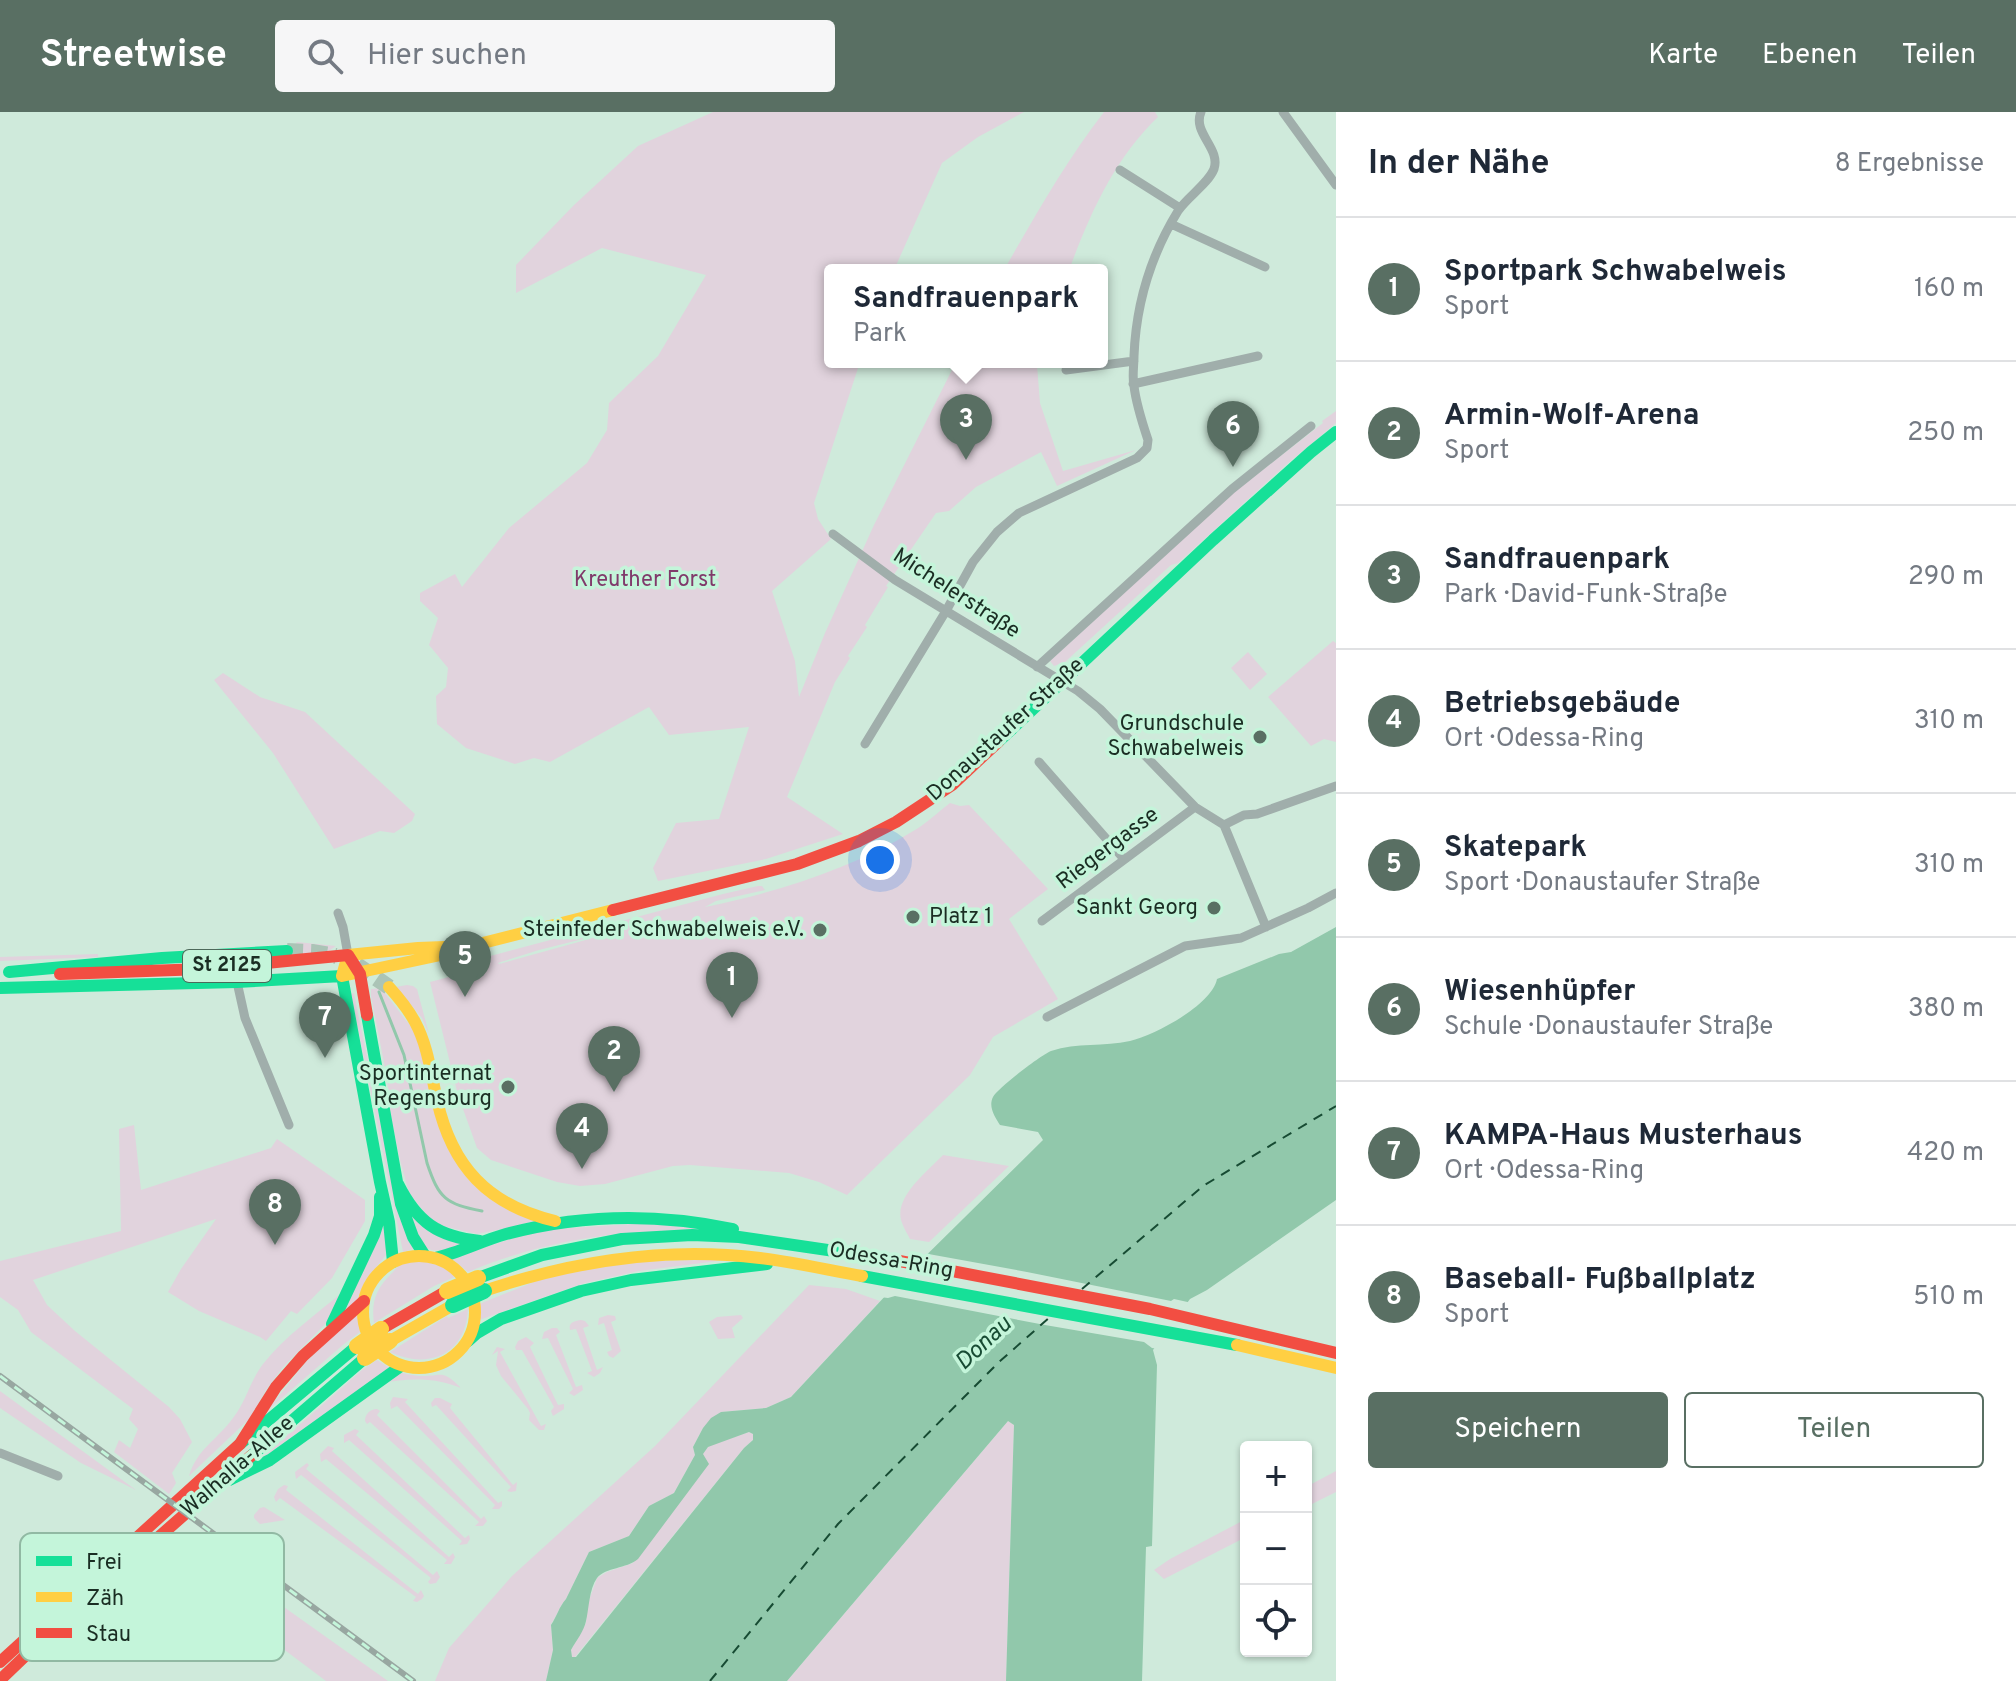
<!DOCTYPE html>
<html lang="de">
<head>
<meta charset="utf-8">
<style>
  body { margin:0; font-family:Overpass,sans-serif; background:#f6f6f7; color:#1f2937 }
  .controls { position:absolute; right:24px; bottom:24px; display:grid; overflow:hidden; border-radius:8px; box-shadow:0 2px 6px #0004 }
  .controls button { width:72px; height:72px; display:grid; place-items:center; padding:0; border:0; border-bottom:2px solid #e0e1e3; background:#fff; color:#1f2937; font:40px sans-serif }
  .you { position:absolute; left:880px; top:748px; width:28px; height:28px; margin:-20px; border:6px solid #fff; border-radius:50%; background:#1a73e8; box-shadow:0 0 0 12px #1a73e833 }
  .badge { display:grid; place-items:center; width:52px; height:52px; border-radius:50%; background:#596f63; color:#fff; font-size:26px; font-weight:700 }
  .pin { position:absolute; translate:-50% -66px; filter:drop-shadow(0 2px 4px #0008) }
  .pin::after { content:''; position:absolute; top:42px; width:28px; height:24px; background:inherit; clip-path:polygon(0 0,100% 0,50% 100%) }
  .popup { position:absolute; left:824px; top:152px; width:284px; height:104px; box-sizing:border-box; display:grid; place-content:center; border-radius:8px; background:#fff; filter:drop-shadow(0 2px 6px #0005); font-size:26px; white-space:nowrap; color:#747a83 }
  .popup b { font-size:30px; color:#1f2937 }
  .popup::after { content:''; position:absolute; left:50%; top:100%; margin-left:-16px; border:16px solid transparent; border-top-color:#fff }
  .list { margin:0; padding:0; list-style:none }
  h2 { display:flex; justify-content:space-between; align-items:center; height:104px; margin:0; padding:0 32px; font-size:34px }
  h2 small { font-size:26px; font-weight:400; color:#747a83 }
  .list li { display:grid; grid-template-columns:52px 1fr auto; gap:24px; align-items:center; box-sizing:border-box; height:144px; padding:0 32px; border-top:2px solid #e0e1e3 }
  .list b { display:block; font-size:30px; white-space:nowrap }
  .list p { margin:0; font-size:26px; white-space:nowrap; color:#747a83 }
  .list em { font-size:26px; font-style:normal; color:#747a83 }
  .actions { display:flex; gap:16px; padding:24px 32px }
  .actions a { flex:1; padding:18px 0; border:2px solid #596f63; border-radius:8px; text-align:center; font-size:28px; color:#596f63 }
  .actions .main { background:#596f63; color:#fff }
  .icon { flex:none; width:44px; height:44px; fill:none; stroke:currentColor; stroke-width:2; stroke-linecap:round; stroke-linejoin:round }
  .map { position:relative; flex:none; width:1336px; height:1569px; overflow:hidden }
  header { display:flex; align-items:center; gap:48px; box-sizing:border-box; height:112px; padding:0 40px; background:#596f63; color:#fff }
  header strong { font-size:38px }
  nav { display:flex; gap:44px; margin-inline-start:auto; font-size:28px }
  .search { width:560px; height:72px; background:#f6f6f7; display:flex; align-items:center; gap:20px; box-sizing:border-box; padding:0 28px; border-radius:8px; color:#747a83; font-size:30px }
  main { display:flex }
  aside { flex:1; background:#fff }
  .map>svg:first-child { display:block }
  .green { fill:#e1d3dd; fill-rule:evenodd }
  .water { fill:#91c8ab; fill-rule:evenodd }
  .pier { fill:#cfeadb }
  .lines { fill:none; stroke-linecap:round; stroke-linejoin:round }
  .stream { stroke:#91c8ab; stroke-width:3 }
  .ferry { stroke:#174b33; stroke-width:2; stroke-dasharray:10 8; stroke-linecap:butt }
  .highway-tunnel { stroke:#abc4b6; stroke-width:16; stroke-dasharray:16 8; stroke-linecap:butt }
  .street { stroke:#a0aeab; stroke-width:9 }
  .fast { stroke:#16e098; stroke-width:12 }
  .slow { stroke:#ffcf43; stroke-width:12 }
  .jam { stroke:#f24e42; stroke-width:12 }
  .rail-casing { stroke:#98a7a1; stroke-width:6 }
  .rail { stroke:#c4f5da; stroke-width:3; stroke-dasharray:9; stroke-linecap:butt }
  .fast-bridge { stroke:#16e098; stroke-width:16 }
  .slow-bridge { stroke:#ffcf43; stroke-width:16 }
  .poi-dot { fill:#596f63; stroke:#c4f5da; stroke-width:3 }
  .labels { text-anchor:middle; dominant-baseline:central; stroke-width:7; stroke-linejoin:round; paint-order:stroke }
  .shield { fill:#c4f5da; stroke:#4d695a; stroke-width:2 }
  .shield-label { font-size:20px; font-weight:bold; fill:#1a2d23 }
  .park-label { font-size:22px; fill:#803a6b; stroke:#c4f5da }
  .street-label { font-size:22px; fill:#1a2d23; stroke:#c4f5da }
  .poi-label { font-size:22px; fill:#1a2d23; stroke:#c4f5da; text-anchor:end }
  .water-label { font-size:24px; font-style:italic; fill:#174b33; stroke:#c4f5da }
  .key { fill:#c4f5da; stroke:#91b9a3; stroke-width:2 }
  .key-label { font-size:22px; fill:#1a2d23 }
</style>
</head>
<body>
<header>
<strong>Streetwise</strong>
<div class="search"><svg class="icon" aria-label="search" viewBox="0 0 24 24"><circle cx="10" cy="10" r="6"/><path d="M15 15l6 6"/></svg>Hier suchen</div>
<nav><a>Karte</a><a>Ebenen</a><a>Teilen</a></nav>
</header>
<main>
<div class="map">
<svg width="1336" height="1569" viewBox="0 0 1336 1569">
  <rect width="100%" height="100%" fill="#cfeadb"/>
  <path class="green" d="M713 0H1024L978 25 942 51 894 158H830V250H860L814 391 818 407 831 427 772 479 795 549 799 585 825 521 874 413 956 250H1058V254L1037 253 1040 291 1063 359 1136 338 1057 374 1041 340 976 375 949 399 936 401 886 474 888 475 865 513 867 515 848 544 850 546 835 570 787 685 843 722 766 747 658 769 653 756 676 711 719 707 749 615 669 623 649 595 550 650 534 646 515 652 466 636 437 612 436 584 446 575 448 556 429 533 438 506 420 489V481L455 462 462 475 509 416 587 351 607 318 609 291 658 244 706 163 602 136 516 181V153L574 93 638 34Z
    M1104 0H1155L1158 5C1114 47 1090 102 1069 158H1004C1035 104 1066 49 1104 0Z
    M1336 299V311L1287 352 1178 451 1171 453 1065 550 1054 554 1050 549 1233 381 1323 311 1322 309Z
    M1333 529 1336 531V630L1324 627 1311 634 1268 585Z
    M1248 540 1267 562 1250 578 1231 556Z
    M223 561 260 585 305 600 415 702 412 709 394 721 380 719 334 737 273 641 214 568Z
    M950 691 960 694 969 693 1048 777 1009 807 1058 887 993 925 970 963 847 1083 819 1070 789 1061 690 1053 673 1054 605 1072 580 1074 557 1070 491 1048 477 1036 458 983 430 870 487 855 483 846 494 843 723 782 758 774H762L765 778 716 789 705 795C778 780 851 757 915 718 927 711 938 700 950 691ZM647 811 499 852 498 851 539 838Z
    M297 830 336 834 327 840 285 844Z
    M98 842V845L0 849V845Z
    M407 873 413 874 417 877 429 922 422 906 396 875Z
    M381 876 415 920 456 1050 544 1109 477 1122 434 1112 409 1081 399 1044 391 1003 387 966 371 884V877Z
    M354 881 398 1094 413 1137 403 1140 351 882Z
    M134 1013 141 1078 271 1036 277 1027 365 1088V1109L332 1166 297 1202 291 1199 266 1229 260 1225 199 1199 168 1180 181 1157 216 1107 33 1168 47 1193 75 1219 169 1295 180 1307 192 1330 172 1361 176 1371 169 1382 114 1340 119 1328 130 1336 138 1317 129 1307 133 1297 31 1220 18 1198 0 1185V1149L121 1119 119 1017Z
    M943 1043 1009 1054 929 1130 910 1127C907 1121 903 1115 901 1108 895 1084 928 1059 943 1043Z
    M407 1097 465 1131C421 1148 422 1135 407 1097Z
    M385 1108 386 1143 365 1169 358 1188 336 1209Z
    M648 1111 720 1119C687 1120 653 1119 620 1122 568 1127 515 1140 468 1160L451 1146 539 1118Z
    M418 1146 441 1152 457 1164 434 1174 374 1211C371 1190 376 1177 391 1162 402 1151 402 1148 418 1146Z
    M734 1147 639 1159 585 1171 476 1209 477 1193 546 1165 623 1150Z
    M809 1173 846 1177 880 1189 791 1285 766 1296 721 1300 703 1316 693 1335 695 1343 674 1381 649 1394 629 1424 589 1440 566 1487C559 1495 557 1504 551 1512L553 1538 546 1569H435L449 1536 512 1464 655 1334Z
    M345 1178 331 1206 283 1255 266 1278 249 1307 189 1364C197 1337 217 1328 233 1306 246 1290 250 1269 263 1252 285 1224 318 1201 345 1178Z
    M468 1197C466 1243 428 1258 390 1240L447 1204 448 1206Z
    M357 1201 360 1220 344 1232 267 1299 306 1250Z
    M608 1203 615 1204 616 1208 611 1210 621 1239 613 1246 609 1244 607 1240 612 1238 604 1211 598 1213 599 1206Z
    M741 1203 743 1206 732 1216 735 1226 718 1227 709 1210 717 1205Z
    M581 1208 585 1209 589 1214 583 1216 597 1258 603 1255 600 1261 594 1265 587 1261 592 1259 576 1217 570 1218C568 1210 575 1209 581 1208Z
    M552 1216H557L560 1220 556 1223 576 1275 582 1273 583 1278 574 1284 569 1281 573 1277 548 1226 542 1227 544 1220Z
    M526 1225 534 1231 530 1235 558 1293 564 1292V1297L553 1304 551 1299 554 1295 522 1238H516L515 1235 518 1229Z
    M497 1235 505 1237 500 1240 541 1314 546 1312 544 1318H539L529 1308 530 1301 528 1297 501 1264 496 1253 498 1239 492 1243Z
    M377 1248 390 1256 258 1349 362 1258Z
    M398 1260C405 1262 412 1263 419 1264 442 1265 441 1256 461 1276 436 1265 408 1266 382 1271Z
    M0 1279 136 1378 81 1351 0 1296Z
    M393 1285 408 1287 405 1290 498 1391 502 1389V1394L499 1397H492L495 1393 397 1294 391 1297 390 1291Z
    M435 1286H440L452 1292 450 1296 513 1373 517 1370 516 1379 511 1380 507 1379 511 1375 436 1293 432 1295 431 1291Z
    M377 1297 380 1299 377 1303 481 1407 484 1404 487 1409 483 1414H475L479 1410 370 1310 367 1312 365 1309C365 1302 370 1297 377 1297Z
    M1008 1309 1014 1313 1006 1569H787Z
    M355 1317 359 1319 356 1323 465 1426 469 1423 470 1427 467 1432 459 1433 462 1429 349 1328 344 1331V1323Z
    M749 1320 753 1322V1328L744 1336 575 1545H572L571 1538 586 1511 587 1494 597 1466 607 1460 633 1451 708 1334Z
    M328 1334 334 1336 332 1339 449 1445 453 1441 455 1445 451 1452H444L447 1448 326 1347 321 1350 320 1342Z
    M307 1351 309 1353 306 1357 433 1463 437 1459 440 1465 436 1471 430 1472 428 1470 431 1466 301 1363 296 1367 295 1360Z
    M1336 1359V1380L1306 1395V1375Z
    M284 1373 288 1374 286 1378 418 1482 421 1478 424 1484 422 1487 417 1490 413 1489 416 1485 280 1386 276 1390 274 1385 278 1377Z
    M264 1395 285 1408 260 1412 254 1406V1403L260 1396Z
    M1246 1407V1425L1164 1467 1154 1458 1170 1447Z
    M180 1421 388 1569H326L163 1447Z
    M144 1457 160 1458 164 1461 163 1467 158 1464 110 1529 103 1528 98 1521 92 1526 88 1520 73 1531 66 1527Z"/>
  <path class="water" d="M1336 815V1088L1207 1178 1190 1187 1153 1238 1157 1253 1152 1434 1146 1435 1142 1569H1006L1014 1313 1008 1309 787 1569H546L553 1538 551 1513C557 1504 559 1495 566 1487L589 1440 629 1424 649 1394 674 1381 695 1343 693 1335 703 1316 711 1306 721 1300 766 1296 791 1285 888 1181 1043 1028 1038 1020 1000 1013C995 1005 988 995 993 985 998 976 1041 943 1051 939 1077 930 1104 935 1130 929 1155 923 1212 893 1217 867L1279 842 1291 840ZM749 1320 753 1322V1328L744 1336 576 1545H572L571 1538C576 1529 584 1519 586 1509 589 1497 589 1477 597 1466 606 1455 626 1457 638 1447L709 1352 703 1342 708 1335Z"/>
  <path class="pier" d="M923 1141 1027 1160 1171 1189 1174 1187 1192 1191 1159 1237 1152 1236 1144 1230 1045 1213 895 1184 888 1186 880 1185Z"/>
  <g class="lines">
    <path class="stream" d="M379 880 404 943 427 1051C439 1087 446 1092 482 1099"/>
    <path class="ferry" d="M1082 1177 1203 1074 1336 994
      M710 1569 838 1412 999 1250 1050 1205"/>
    <path class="highway-tunnel" d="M287 839 312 840 336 844
      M357 853 389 875"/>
    <path class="street" d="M1283 0 1336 73
      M1120 58 1180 96
      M1171 112 1265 155
      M1066 258 1134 249
      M1133 272 1258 244
      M833 422 895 468 1078 579 1100 597 1195 695 1224 713 1266 815
      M1037 555 1232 377 1311 314
      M865 632 946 499 973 450 997 420 1019 401 1137 346 1147 336 1148 328C1142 310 1136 292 1134 274 1132 265 1134 254 1134 244 1136 192 1151 143 1178 99 1187 85 1208 72 1214 57 1221 36 1192 21 1201 0
      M1039 650 1124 747
      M1224 713 1244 703 1257 702 1336 674
      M338 801 343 815 348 843
      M1042 809 1195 695
      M237 870 245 906 289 1013
      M1047 905 1185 834 1241 826 1308 796 1336 781
      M0 1341 58 1364"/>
    <path class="fast" d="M998 630 1213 428 1311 340 1336 320
      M9 860 162 846 287 839
      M0 876 237 870 342 864 380 1070 389 1110 393 1150
      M367 903 401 1092 413 1125 425 1144
      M398 1072C417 1110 438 1125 480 1129
      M435 1146C459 1141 481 1129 506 1122 581 1102 657 1101 733 1117
      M862 1164 1237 1233
      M478 1166 542 1143 622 1127 692 1123 739 1125 889 1147
      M332 1212 374 1123 380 1104V1085
      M468 1229 477 1221 501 1207 581 1179 631 1168 767 1152
      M240 1332 357 1234
      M251 1344 365 1246
      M229 1368 270 1348 401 1254"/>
    <path class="slow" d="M471 834 418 836 348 843 342 864 450 841 471 834 613 798
      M389 875C399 886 408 897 415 910 428 934 431 962 437 988 452 1055 488 1093 555 1109
      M363 1200a56 56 0 1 1 112 0a56 56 0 1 1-112 0Z
      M484 1179C573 1149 666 1134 760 1146 794 1150 828 1158 862 1164
      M390 1229 453 1193
      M1237 1233 1336 1256"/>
    <path class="jam" d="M613 798 797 752 859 729 896 710 952 673 998 630
      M60 862 204 857 348 843 360 862 367 903
      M889 1147 1150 1197 1336 1241
      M381 1217 447 1179
      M0 1550 240 1332 276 1275 303 1244 364 1189
      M0 1568 45 1525 251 1344"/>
    <g class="rail-casing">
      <path id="rail" d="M0 1264 413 1569"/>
    </g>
    <use href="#rail" class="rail"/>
    <path class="fast-bridge" d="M453 1193 484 1179"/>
    <path class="slow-bridge" d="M447 1179 478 1166
      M357 1234 381 1217
      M365 1246 390 1229"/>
  </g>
  <g class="poi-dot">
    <circle cx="1260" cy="625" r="8"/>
    <circle cx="1214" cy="796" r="8"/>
    <circle cx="913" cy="805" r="8"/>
    <circle cx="820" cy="818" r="8"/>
    <circle cx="508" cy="975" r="8"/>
  </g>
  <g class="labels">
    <rect class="shield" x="183" y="838" width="88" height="32" rx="6"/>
    <g class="shield-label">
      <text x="227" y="854">St 2125</text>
    </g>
    <g class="park-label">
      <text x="645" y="468">Kreuther Forst</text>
    </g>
    <g class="street-label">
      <text transform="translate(956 482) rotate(33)">Michelerstraße</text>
      <text transform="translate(1006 618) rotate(-42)">Donaustaufer Straße</text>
      <text transform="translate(1108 737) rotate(-37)">Riegergasse</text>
      <text transform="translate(891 1149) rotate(10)">Odessa-Ring</text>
      <text transform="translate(238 1355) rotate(-41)">Walhalla-Allee</text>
    </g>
    <g class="poi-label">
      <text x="1244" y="612">Grundschule<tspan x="1244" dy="25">Schwabelweis</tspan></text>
      <text x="1198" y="796">Sankt Georg</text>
      <text x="929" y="805" text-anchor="start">Platz 1</text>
      <text x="804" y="818">Steinfeder Schwabelweis e.V.</text>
      <text x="492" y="962">Sportinternat<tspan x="492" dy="25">Regensburg</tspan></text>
    </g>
    <g class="water-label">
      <text transform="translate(984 1232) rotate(-43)">Donau</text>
    </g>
  </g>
  <rect x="20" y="1421" width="264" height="128" rx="12" class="key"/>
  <rect x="36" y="1444" width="36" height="10" fill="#16e098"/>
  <rect x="36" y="1480" width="36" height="10" fill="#ffcf43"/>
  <rect x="36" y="1516" width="36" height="10" fill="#f24e42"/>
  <g class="key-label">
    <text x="86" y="1457">Frei</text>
    <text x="86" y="1493">Zäh</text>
    <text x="86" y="1529">Stau</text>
  </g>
</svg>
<div class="controls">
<button>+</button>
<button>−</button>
<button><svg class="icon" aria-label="locate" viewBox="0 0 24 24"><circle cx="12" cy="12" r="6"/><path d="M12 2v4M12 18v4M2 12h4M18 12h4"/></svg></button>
</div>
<div class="you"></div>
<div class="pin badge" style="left:732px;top:906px">1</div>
<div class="pin badge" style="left:614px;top:980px">2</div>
<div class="pin badge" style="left:966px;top:348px">3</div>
<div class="popup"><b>Sandfrauenpark</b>Park</div>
<div class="pin badge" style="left:582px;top:1057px">4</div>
<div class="pin badge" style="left:465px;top:885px">5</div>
<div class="pin badge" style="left:1233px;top:355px">6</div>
<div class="pin badge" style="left:325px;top:946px">7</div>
<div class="pin badge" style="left:275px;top:1133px">8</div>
</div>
<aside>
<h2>In der Nähe<small>8 Ergebnisse</small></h2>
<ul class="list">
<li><span class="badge">1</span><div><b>Sportpark Schwabelweis</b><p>Sport</p></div><em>160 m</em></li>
<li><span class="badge">2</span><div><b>Armin-Wolf-Arena</b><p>Sport</p></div><em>250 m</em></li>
<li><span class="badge">3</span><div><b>Sandfrauenpark</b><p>Park · David-Funk-Straße</p></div><em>290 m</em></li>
<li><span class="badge">4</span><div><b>Betriebsgebäude</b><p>Ort · Odessa-Ring</p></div><em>310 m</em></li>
<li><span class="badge">5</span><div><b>Skatepark</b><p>Sport · Donaustaufer Straße</p></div><em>310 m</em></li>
<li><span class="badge">6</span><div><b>Wiesenhüpfer</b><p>Schule · Donaustaufer Straße</p></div><em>380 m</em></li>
<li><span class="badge">7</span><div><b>KAMPA-Haus Musterhaus</b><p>Ort · Odessa-Ring</p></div><em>420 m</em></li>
<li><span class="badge">8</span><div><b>Baseball- Fußballplatz</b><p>Sport</p></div><em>510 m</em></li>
</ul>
<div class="actions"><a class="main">Speichern</a><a>Teilen</a></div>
</aside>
</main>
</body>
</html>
